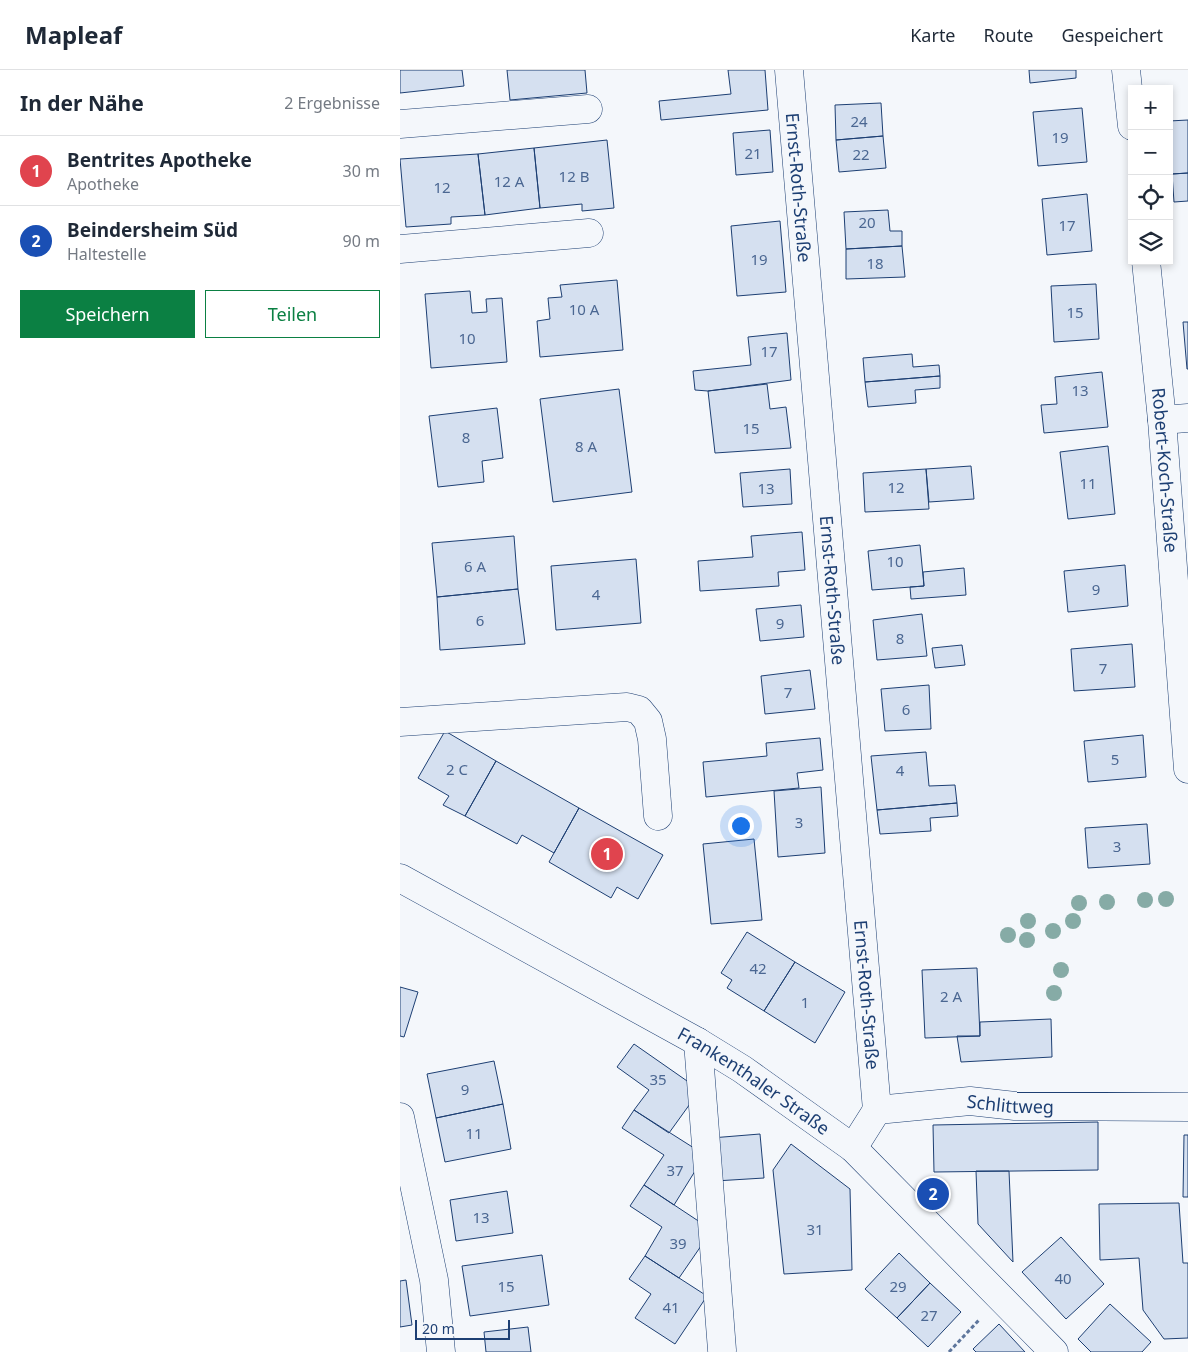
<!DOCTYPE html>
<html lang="de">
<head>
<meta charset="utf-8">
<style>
  body { margin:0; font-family:"Noto Sans",sans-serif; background:#f6f6f7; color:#1f2937 }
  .controls { position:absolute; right:15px; top:15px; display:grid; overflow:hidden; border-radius:0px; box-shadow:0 2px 8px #0003 }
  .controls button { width:45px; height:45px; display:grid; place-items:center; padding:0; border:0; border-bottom:1px solid #e0e1e3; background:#fff; color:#1f2937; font:25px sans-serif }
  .scale { position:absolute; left:15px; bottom:12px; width:95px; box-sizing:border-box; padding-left:5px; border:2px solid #1d3f73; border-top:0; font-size:14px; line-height:18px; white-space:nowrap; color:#1d3f73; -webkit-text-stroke:4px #f4f7fb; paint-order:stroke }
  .you { position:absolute; left:340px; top:755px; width:18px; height:18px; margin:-12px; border:4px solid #fff; border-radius:50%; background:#1a73e8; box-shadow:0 0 0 8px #1a73e833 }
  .badge { display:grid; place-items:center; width:32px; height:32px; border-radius:50%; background:#0b8043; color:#fff; font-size:16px; font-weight:700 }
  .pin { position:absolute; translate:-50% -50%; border:2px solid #fff; box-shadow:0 1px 5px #0006 }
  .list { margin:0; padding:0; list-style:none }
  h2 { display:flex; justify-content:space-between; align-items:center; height:65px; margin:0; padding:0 20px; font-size:21px }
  h2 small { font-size:16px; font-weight:400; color:#747a83 }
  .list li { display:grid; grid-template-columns:32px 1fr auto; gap:15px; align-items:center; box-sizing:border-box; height:70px; padding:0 20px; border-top:1px solid #e0e1e3 }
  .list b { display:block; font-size:19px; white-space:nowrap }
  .list p { margin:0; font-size:16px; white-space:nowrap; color:#747a83 }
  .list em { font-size:16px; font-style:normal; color:#747a83 }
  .actions { display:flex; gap:10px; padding:15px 20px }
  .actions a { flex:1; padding:11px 0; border:1px solid #0b8043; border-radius:0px; text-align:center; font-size:18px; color:#0b8043 }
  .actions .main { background:#0b8043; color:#fff }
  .icon { flex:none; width:28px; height:28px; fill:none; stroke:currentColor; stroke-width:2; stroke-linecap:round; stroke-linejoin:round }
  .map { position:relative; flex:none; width:788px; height:1282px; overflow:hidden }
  header { display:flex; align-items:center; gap:30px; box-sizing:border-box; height:70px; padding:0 25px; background:#fff; border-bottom:1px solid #e0e1e3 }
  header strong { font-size:24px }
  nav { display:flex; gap:28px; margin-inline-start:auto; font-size:18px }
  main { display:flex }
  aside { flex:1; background:#fff }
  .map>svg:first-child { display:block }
  .building { fill:#d5e0f0; stroke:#1d3f73 }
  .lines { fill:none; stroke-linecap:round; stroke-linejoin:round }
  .minor-casing { stroke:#1d3f73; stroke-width:29 }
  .path { stroke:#5e769c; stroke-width:3; stroke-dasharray:4 2.5; stroke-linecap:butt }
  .minor { stroke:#f4f7fb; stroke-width:28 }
  .tree { fill:#86aba6 }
  .labels { text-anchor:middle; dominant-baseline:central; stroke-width:4; stroke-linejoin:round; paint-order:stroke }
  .number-label { font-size:15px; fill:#4b6792 }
  .street-label { font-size:18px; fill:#1d3f73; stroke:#f4f7fb }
</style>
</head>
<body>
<header>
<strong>Mapleaf</strong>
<nav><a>Karte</a><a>Route</a><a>Gespeichert</a></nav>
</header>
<main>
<aside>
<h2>In der Nähe<small>2 Ergebnisse</small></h2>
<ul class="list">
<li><span class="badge" style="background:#e0444e">1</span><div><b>Bentrites Apotheke</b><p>Apotheke</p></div><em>30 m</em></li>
<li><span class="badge" style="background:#1a4fb4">2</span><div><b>Beindersheim Süd</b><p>Haltestelle</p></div><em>90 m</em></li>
</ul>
<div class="actions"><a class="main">Speichern</a><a>Teilen</a></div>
</aside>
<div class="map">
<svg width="788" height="1282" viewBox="0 0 788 1282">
  <rect width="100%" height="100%" fill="#f4f7fb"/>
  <path class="building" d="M0 0H62L64 16 0 23Z
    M107 0H185L187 23 110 30Z
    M328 0H365L368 40 261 50 259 31 331 24Z
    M629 0H676V8L630 13Z
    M481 33 483 66 436 70 435 35Z
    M682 38 687 92 638 96 633 42Z
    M788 50V103L772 104 769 51Z
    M370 60 373 102 336 105 333 63Z
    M483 66 486 98 439 102 436 70Z
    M207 70 214 138 182 141V134L140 138 134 78Z
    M134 78 140 138 85 145 78 84Z
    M78 84 85 145 51 147V154L6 157 0 89Z
    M788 103V131L774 132 772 104Z
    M687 124 692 181 647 185 642 129Z
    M488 140 490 161H502V176L446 179 444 142Z
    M380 151 386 222 337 226 331 156Z
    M502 176 505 207 446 209V179Z
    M217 210 223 280 140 287 137 251 150 249 148 228 162 227 160 215Z
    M696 214 699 269 654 272 651 216Z
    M70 221 72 243 87 242 86 229 102 228 107 292 31 298 25 224Z
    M783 252H788V299H787Z
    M387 263 391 310 308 321 295 320 293 301 351 295 348 267Z
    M512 284 513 297 539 295 540 306 465 312 463 288Z
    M702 302 708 357 644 363 641 335 657 334 655 307Z
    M540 306V318L515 320 516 333 468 337 465 312Z
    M367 314 370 339 386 337 391 378 315 383 308 321Z
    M219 319 232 422 153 432 140 329Z
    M97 338 103 388 82 391 84 412 38 417 29 346Z
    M708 376 715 444 668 449 660 382Z
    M571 396 574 429 529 432 526 399Z
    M390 399 392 434 343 437 340 403Z
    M526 399 529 439 465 442 463 403Z
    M402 462 405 500 378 502 379 516 300 521 298 491 353 487 351 466Z
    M114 466 118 519 37 527 32 473Z
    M520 475 524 516 472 520 468 481Z
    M236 489 241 553 156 560 151 496Z
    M725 495 728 536 668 542 664 501Z
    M564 498 566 525 511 529 510 517 524 516 523 502Z
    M118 519 125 574 40 580 37 527Z
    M401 535 404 567 360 571 356 539Z
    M522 544 527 586 477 590 473 550Z
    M732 574 735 617 674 621 671 579Z
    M562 575 565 595 535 598 532 578Z
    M410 600 415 639 365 644 361 606Z
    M529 615 531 659 485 661 481 619Z
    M45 661 96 691 65 746 43 735 49 726 18 708Z
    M743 665 746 707 688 712 684 671Z
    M420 668 423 700 397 703 399 718 306 727 303 692 367 686 366 673Z
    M526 682 529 716 555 715 557 733 477 740 471 686Z
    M96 691 179 738 154 783 122 765 117 774 65 746Z
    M421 717 425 783 378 787 374 721Z
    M557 733 558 746 530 748 531 761 480 764 477 740Z
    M179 738 263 785 238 829 217 817 211 828 149 792Z
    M747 754 750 794 688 798 685 758Z
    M354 769 362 850 311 854 303 774Z
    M347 862 395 892 364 941 327 918 332 910 321 903Z
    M395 892 445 922 415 973 364 941Z
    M577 898 580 966 525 968 522 900Z
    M0 917 18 922 4 967 0 966Z
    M651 949 652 987 561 992 557 966H580V952Z
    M234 974 300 1020 269 1063 234 1040 249 1020 217 997Z
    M94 991 103 1034 36 1048 27 1004Z
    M103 1034 111 1079 45 1092 36 1048Z
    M234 1040 305 1085 274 1135 244 1115 264 1085 222 1058Z
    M698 1052V1100L534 1102 533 1055Z
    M360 1064 364 1108 315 1111 311 1068Z
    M784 1065H788V1127H783Z
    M391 1074 450 1119 452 1200 384 1204 373 1100Z
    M576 1101H609L613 1192 578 1154Z
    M244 1115 312 1160 279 1208 245 1186 262 1157 230 1136Z
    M107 1121 113 1163 56 1171 50 1130Z
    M779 1133 783 1193H788V1268L764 1269 743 1240 739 1188 700 1190 699 1134Z
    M661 1167 704 1214 666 1249 622 1202Z
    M499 1183 530 1213 497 1248 465 1219Z
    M142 1185 149 1235 70 1246 62 1196Z
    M245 1186 307 1226 275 1274 235 1248 251 1224 229 1209Z
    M6 1210 12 1255 0 1257V1211Z
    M530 1213 561 1242 528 1277 497 1248Z
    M710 1234 751 1272 742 1282H691L678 1269Z
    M599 1254 625 1282H576L573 1279Z
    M128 1257 131 1282H86L84 1262Z"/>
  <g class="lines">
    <g class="minor-casing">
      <g id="minor">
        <path id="s1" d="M389 0 477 1040"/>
        <path d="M726 0 732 56"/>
        <path d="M0 54 188 39"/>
        <path d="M0 179 189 163"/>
        <path id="s2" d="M746 191 762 350 788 699"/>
        <path d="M762 350 788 348"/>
        <path d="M0 652 227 637 239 640 248 651 252 669 258 746"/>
        <path id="s3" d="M0 808 298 972 342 999 453 1078 654 1282"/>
        <path d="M298 972 322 1280"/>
        <path id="s4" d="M477 1040 570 1031 615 1036 788 1037"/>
        <path d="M0 1047 34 1210 41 1282"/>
        <path d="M453 1078 477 1040"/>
      </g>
    </g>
    <path class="path" d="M549 1282 579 1250"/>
    <use href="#minor" class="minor"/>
  </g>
  <g class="tree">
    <circle cx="766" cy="829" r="8"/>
    <circle cx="745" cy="830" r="8"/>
    <circle cx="707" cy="832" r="8"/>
    <circle cx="679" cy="833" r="8"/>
    <circle cx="628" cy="851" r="8"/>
    <circle cx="673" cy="851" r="8"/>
    <circle cx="653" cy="861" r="8"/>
    <circle cx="608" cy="865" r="8"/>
    <circle cx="627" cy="870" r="8"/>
    <circle cx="661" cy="900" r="8"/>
    <circle cx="654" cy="923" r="8"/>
  </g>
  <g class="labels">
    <g class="number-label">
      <text x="459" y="51">24</text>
      <text x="660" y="67">19</text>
      <text x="353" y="83">21</text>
      <text x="461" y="84">22</text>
      <text x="174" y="106">12 B</text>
      <text x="109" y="111">12 A</text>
      <text x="42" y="117">12</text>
      <text x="467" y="152">20</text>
      <text x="667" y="155">17</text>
      <text x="359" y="189">19</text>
      <text x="475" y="193">18</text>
      <text x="184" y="239">10 A</text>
      <text x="675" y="242">15</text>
      <text x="67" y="268">10</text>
      <text x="369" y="281">17</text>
      <text x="680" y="320">13</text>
      <text x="351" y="358">15</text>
      <text x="66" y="367">8</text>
      <text x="186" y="376">8 A</text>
      <text x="688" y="413">11</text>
      <text x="496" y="417">12</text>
      <text x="366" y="418">13</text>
      <text x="495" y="491">10</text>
      <text x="75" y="496">6 A</text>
      <text x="696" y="519">9</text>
      <text x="196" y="524">4</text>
      <text x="80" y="550">6</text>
      <text x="380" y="553">9</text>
      <text x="500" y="568">8</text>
      <text x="703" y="598">7</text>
      <text x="388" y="622">7</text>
      <text x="506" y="639">6</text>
      <text x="715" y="689">5</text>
      <text x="57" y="699">2 C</text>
      <text x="500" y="700">4</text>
      <text x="399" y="752">3</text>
      <text x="717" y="776">3</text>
      <text x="358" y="898">42</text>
      <text x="551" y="926">2 A</text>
      <text x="405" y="932">1</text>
      <text x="258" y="1009">35</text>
      <text x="65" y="1019">9</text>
      <text x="74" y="1063">11</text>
      <text x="275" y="1100">37</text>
      <text x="81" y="1147">13</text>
      <text x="415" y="1159">31</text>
      <text x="278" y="1173">39</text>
      <text x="663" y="1208">40</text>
      <text x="106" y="1216">15</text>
      <text x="498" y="1216">29</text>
      <text x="271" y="1237">41</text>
      <text x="529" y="1245">27</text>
    </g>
    <g class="street-label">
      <text stroke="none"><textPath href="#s1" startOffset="118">Ernst-Roth-Straße</textPath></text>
      <text stroke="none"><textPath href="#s2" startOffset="210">Robert-Koch-Straße</textPath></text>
      <text stroke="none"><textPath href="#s1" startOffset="522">Ernst-Roth-Straße</textPath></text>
      <text stroke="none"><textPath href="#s1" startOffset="928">Ernst-Roth-Straße</textPath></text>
      <text stroke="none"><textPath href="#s3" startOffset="408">Frankenthaler Straße</textPath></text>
      <text stroke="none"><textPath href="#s4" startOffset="134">Schlittweg</textPath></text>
    </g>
  </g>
</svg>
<div class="controls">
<button>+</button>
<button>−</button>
<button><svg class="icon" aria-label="locate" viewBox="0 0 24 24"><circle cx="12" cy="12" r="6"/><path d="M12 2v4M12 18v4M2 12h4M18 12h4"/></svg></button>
<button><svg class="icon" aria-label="layers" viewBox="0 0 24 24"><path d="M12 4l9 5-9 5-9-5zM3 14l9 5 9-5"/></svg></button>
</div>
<div class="scale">20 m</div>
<div class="you"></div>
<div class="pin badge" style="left:207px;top:784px;background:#e0444e">1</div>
<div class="pin badge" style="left:533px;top:1124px;background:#1a4fb4">2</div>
</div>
</main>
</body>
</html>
